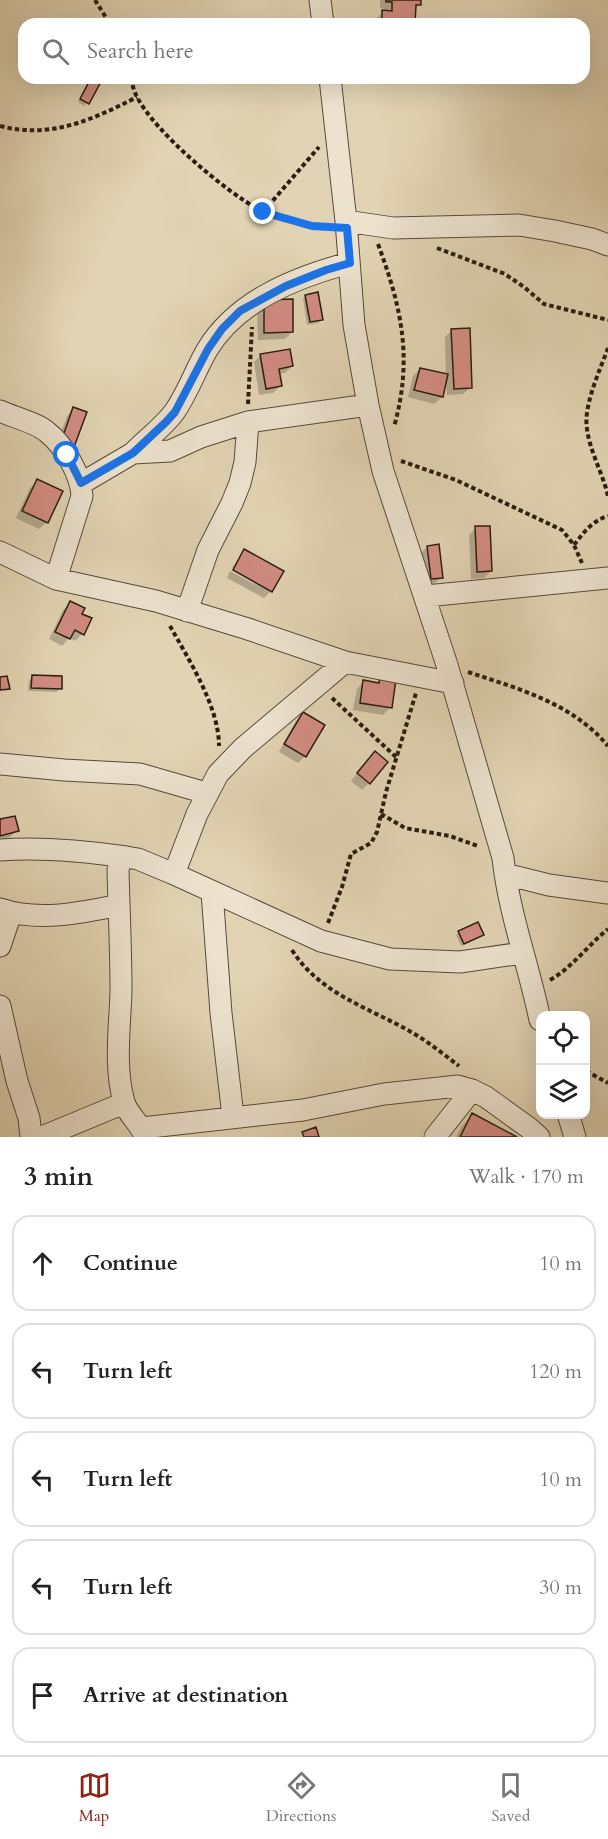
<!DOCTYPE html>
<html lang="en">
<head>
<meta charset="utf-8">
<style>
  body { margin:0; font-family:Cardo,serif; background:#f2f2f2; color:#222 }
  .controls { position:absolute; right:18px; bottom:18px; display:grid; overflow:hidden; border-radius:12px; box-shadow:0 6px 24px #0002 }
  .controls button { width:54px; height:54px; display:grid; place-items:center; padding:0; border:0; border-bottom:2px solid #e0e0e0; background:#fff; color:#222; font:30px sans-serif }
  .stop { position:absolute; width:18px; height:18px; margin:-14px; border:4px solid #1a73e8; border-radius:50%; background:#fff }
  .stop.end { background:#1a73e8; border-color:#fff; box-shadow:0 2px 6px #0008 }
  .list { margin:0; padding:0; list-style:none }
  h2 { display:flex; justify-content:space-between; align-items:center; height:78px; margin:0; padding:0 24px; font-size:26px }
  h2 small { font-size:20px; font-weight:400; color:#767676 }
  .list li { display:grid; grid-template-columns:39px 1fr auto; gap:18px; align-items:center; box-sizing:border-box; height:96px; margin:0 12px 12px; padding:0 12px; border:2px solid #e0e0e0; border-radius:18px }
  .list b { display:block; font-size:22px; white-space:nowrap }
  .list em { font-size:20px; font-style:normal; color:#767676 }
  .icon { flex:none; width:33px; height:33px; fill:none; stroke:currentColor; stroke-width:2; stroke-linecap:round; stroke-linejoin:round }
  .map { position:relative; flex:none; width:608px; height:1137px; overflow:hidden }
  .search { position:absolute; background:#fff; box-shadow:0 6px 24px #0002; left:18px; right:18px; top:18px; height:66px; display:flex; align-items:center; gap:15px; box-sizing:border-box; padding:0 21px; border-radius:18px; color:#767676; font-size:22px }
  .sheet { height:618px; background:#fff }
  nav { display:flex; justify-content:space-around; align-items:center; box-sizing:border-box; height:84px; border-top:2px solid #e0e0e0; background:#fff; font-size:16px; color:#767676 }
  nav a { display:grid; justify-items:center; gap:3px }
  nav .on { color:#8f2418 }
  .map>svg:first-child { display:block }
  .shadow { fill:#0003 }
  .building { fill:#d38c83; stroke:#2a1d0f; stroke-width:1.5 }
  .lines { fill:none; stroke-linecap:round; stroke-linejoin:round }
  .street-casing { stroke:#584a38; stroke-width:23 }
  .path { stroke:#2a1d0f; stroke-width:4; stroke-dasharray:4.5 3; stroke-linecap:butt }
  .street { stroke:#ece2ce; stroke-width:21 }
  .route { stroke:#1a73e8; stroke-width:8 }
</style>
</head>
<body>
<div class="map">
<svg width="608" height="1137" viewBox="0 0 608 1137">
  <rect width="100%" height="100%" fill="#e1d3b3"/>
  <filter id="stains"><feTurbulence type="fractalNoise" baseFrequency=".00333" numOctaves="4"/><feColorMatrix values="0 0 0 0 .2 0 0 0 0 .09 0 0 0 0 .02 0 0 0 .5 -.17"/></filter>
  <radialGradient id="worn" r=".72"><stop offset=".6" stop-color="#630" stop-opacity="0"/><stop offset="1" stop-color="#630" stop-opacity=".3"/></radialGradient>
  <path class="shadow" d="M380 0H420V4L414 10V24H375L376 19 383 12H385V9L380 8Z
    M91 78H101L84 106 78 102Z
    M306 296 321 320 318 323 307 325 303 299Z
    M264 302 292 332 285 339 258 340 257 309Z
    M452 330 471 387 463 394 447 395 446 380 442 397 434 404 408 397 413 376 420 369 446 375 445 337Z
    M261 355 292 366 285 373 278 374 280 386 273 393 259 395 254 362Z
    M74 409 85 413 55 449 67 416Z
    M37 481 47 522 39 529 16 518 30 488Z
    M476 528 491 571 484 578 471 579 469 535Z
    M427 547 442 577 434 584 424 585 420 554Z
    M244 551 271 590 232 568Z
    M230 571 270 592 264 598 227 578Z
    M70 603 80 614 82 634 75 641 69 638 62 646 49 639 63 610Z
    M32 677 60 688 57 692 28 691 29 680Z
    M381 678 390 708 383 715 353 710 357 689 364 681 375 684Z
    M303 714 305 756 298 763 279 752 296 721Z
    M368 760 369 783 362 790 351 781Z
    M0 821 17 830 10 837 0 840Z
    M459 932 482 935 461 946 456 935Z
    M472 1115 515 1137H456L462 1126Z"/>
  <path class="building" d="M386 0H421V5H416L415 24H382V10L392 11V2H386Z
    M91 78H103L89 104 80 99Z
    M318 292 323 320 310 322 305 295Z
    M293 299V332L264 333V300Z
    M470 328 472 388 454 389 451 329Z
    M290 349 293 366 279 369 282 386 266 389 260 354Z
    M420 368 448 374 443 397 414 390Z
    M73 407 87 412 74 447 61 442Z
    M37 479 63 491 48 523 22 511Z
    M475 526H490L492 571 477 572Z
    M439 544 443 578 431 579 427 546Z
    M244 549 284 571 272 592 233 570Z
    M70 601 85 608 82 614 92 618 84 635 75 630 70 639 55 632Z
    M32 675 62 676V689L31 688Z
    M7 676 10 689 0 690V677Z
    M380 676 396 679 392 708 360 703 363 680 379 683Z
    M303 712 325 725 306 757 284 744Z
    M375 751 388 762 370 784 357 773Z
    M15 816 19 831 0 836V819Z
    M478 922 484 935 464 944 458 931Z
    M472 1113 517 1137H460Z
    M316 1127 319 1137H304L302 1132Z"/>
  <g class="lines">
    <g class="street-casing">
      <path id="street" d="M320 0 323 24
        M330 78 346 221 354 325 368 405 383 471 447 665 503 858C509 914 529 966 540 1020
        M346 221 393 228 519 225 555 231 592 239 608 245
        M0 411C13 417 37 423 47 432 64 445 81 475 82 496L56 579
        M133 453C146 439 164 427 175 411 188 392 196 369 207 350 237 300 297 277 349 263
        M82 483 133 453 170 451 201 437 248 422 368 405
        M0 552 56 579 156 601 248 629 345 662 453 683
        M426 596 608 578
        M187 611 208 550 232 503 240 483 245 462 248 422
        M0 764 64 770 140 774 206 793
        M0 850C43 847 84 851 126 857
        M174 874 197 814 218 774 243 748 345 662
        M505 874 549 885 608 893
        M212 892 221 1013 233 1116
        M0 909C38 922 81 913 119 905
        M0 946 11 913
        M0 1006 17 1081 29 1118 31 1137
        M568 1114 575 1137
        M142 1128 303 1110 384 1094 458 1086 472 1090 486 1097 529 1128 539 1137
        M42 1137 124 1103
        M145 1137C141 1124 128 1115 124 1102 114 1067 120 1026 121 991 121 951 119 910 118 870L120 862 126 857 138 859 174 874 321 941 390 959 460 962 522 953
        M435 1137 472 1090"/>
    </g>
    <path class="path" d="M95 0 110 24
      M130 78C132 84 134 90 136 95 154 132 225 191 261 211 278 220 309 226 328 227
      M0 126C51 139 92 120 137 97
      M263 212 319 147
      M378 244C402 309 413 359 394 427
      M437 248 505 274 524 287 544 304 608 320
      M608 348C600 370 583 406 587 429 590 452 603 474 608 496
      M248 404 252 327
      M401 461 456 480 562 530 574 545 582 563
      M574 545C584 532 592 521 608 516
      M170 626C189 660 219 707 219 746
      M468 672C519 689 572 703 608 746
      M332 698 396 757
      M381 814 405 828 450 836 478 846
      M328 923 342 887 351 854 371 843 377 832 386 792 416 693
      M292 950C321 996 374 1009 418 1036 432 1045 446 1056 459 1066
      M550 980C573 967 588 945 608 929
      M586 1071 608 1083"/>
    <use href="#street" class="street"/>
  </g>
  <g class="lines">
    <path class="route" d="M67 455 81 483 133 453 166 422 175 412 208 349 222 329 240 311 286 286 326 270 350 263 347 228 312 226 263 212"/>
  </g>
  <rect width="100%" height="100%" filter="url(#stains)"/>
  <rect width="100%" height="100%" fill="url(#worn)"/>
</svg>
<div class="controls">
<button><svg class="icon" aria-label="locate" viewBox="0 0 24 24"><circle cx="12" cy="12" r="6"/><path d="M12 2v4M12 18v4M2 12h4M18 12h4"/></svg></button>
<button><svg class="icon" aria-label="layers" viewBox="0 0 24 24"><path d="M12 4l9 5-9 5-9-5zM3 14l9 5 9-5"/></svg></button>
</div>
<div class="stop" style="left:67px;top:455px"></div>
<div class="stop end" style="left:263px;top:212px"></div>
<div class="search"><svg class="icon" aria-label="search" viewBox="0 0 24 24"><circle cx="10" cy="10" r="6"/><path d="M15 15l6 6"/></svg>Search here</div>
</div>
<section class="sheet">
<h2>3 min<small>Walk · 170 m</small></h2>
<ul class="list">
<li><svg class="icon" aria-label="ahead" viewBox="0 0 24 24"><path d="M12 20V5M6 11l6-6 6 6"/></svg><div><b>Continue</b></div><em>10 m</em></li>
<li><svg class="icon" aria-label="left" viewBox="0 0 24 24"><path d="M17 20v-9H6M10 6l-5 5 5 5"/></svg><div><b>Turn left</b></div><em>120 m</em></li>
<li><svg class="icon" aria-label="left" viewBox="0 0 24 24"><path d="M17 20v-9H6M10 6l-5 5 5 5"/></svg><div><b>Turn left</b></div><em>10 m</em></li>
<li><svg class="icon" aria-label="left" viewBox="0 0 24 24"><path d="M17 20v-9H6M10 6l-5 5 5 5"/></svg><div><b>Turn left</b></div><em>30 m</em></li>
<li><svg class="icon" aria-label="arrive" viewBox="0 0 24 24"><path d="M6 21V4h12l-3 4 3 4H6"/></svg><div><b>Arrive at destination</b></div></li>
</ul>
</section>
<nav>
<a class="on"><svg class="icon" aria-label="map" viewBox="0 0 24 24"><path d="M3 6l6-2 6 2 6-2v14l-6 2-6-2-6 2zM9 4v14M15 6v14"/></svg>Map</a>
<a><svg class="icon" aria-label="directions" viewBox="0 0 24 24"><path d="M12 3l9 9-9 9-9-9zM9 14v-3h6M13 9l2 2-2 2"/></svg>Directions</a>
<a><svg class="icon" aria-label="saved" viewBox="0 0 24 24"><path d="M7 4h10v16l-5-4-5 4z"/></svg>Saved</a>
</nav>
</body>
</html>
